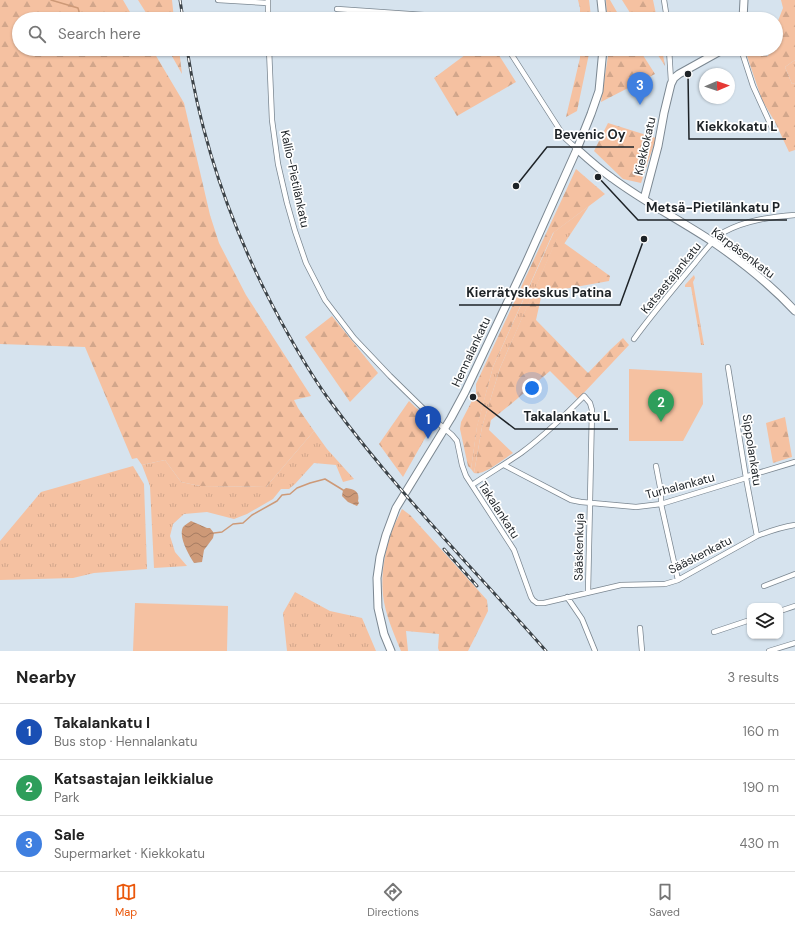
<!DOCTYPE html>
<html lang="en">
<head>
<meta charset="utf-8">
<style>
  body { margin:0; font-family:"DM Sans",sans-serif; background:#f6f6f6; color:#222 }
  .controls { position:absolute; right:12px; bottom:12px; display:grid; overflow:hidden; border-radius:8px; box-shadow:0 1px 3px #0004 }
  .controls button { width:36px; height:36px; display:grid; place-items:center; padding:0; border:0; border-bottom:1px solid #e0e0e0; background:#fff; color:#222; font:20px sans-serif }
  .compass { position:absolute; left:699px; top:68px; width:36px; height:36px; border-radius:50%; background:#fff; box-shadow:0 1px 3px #0004; rotate:88deg }
  .you { position:absolute; left:532px; top:388px; width:14px; height:14px; margin:-10px; border:3px solid #fff; border-radius:50%; background:#1a73e8; box-shadow:0 0 0 6px #1a73e833 }
  .badge { display:grid; place-items:center; width:26px; height:26px; border-radius:50%; background:#ea580c; color:#fff; font-size:13px; font-weight:700 }
  .pin { position:absolute; translate:-50% -33px; filter:drop-shadow(0 1px 2px #0008) }
  .pin::after { content:''; position:absolute; top:21px; width:14px; height:12px; background:inherit; clip-path:polygon(0 0,100% 0,50% 100%) }
  .list { margin:0; padding:0; list-style:none }
  h2 { display:flex; justify-content:space-between; align-items:center; height:52px; margin:0; padding:0 16px; font-size:17px }
  h2 small { font-size:13px; font-weight:400; color:#767676 }
  .list li { display:grid; grid-template-columns:26px 1fr auto; gap:12px; align-items:center; box-sizing:border-box; height:56px; padding:0 16px; border-top:1px solid #e0e0e0 }
  .list b { display:block; font-size:15px; white-space:nowrap }
  .list p { margin:0; font-size:13px; white-space:nowrap; color:#767676 }
  .list em { font-size:13px; font-style:normal; color:#767676 }
  .icon { flex:none; width:22px; height:22px; fill:none; stroke:currentColor; stroke-width:2; stroke-linecap:round; stroke-linejoin:round }
  .map { position:relative; flex:none; width:795px; height:651px; overflow:hidden }
  .search { position:absolute; background:#fff; box-shadow:0 1px 3px #0004; left:12px; right:12px; top:12px; height:44px; display:flex; align-items:center; gap:10px; box-sizing:border-box; padding:0 14px; border-radius:22px; color:#767676; font-size:15px }
  .sheet { height:220px; background:#fff }
  nav { display:flex; justify-content:space-around; align-items:center; box-sizing:border-box; height:56px; border-top:1px solid #e0e0e0; background:#fff; font-size:11px; color:#767676 }
  nav a { display:grid; justify-items:center; gap:2px }
  nav .on { color:#ea580c }
  .map>svg:first-child { display:block }
  .grass { fill:url(#grass-tufts) }
  .forest { fill:url(#forest-firs) }
  .green { fill:#f5c1a1 }
  .water { fill:url(#water-waves) }
  .lines { fill:none; stroke-linecap:round; stroke-linejoin:round }
  .stream { stroke:#cd9977; stroke-width:1.5 }
  .street-casing { stroke:#7b8791; stroke-width:6 }
  .secondary-casing { stroke:#7b8791; stroke-width:9 }
  .street { stroke:#fff; stroke-width:4.5 }
  .secondary { stroke:#fff; stroke-width:7 }
  .rail-casing { stroke:#3c4348; stroke-width:3 }
  .rail { stroke:#fff; stroke-width:1.5; stroke-dasharray:4.5; stroke-linecap:butt }
  .labels { text-anchor:middle; dominant-baseline:central; stroke-width:3.5; stroke-linejoin:round; paint-order:stroke }
  .street-label { font-size:12px; fill:#1e2327; stroke:#fff }
  .leader { fill:none; stroke:#1e2327; stroke-width:1.5 }
  .callout-dot { fill:#1e2327; stroke:#fff; stroke-width:1.5 }
  .callout-label { font-size:13px; text-anchor:middle; font-weight:bold; fill:#1e2327; stroke:#fff; stroke-width:3.5; stroke-linejoin:round; paint-order:stroke }
</style>
</head>
<body>
<div class="map">
<svg width="795" height="651" viewBox="0 0 795 651">
  <defs>
    <pattern id="grass-tufts" width="24" height="20" patternUnits="userSpaceOnUse"><rect width="24" height="20" fill="#f5c1a1"/><path d="M3 7l-1-3M5 7V3M7 7l1-3M15 17l-1-3M17 17v-4M19 17l1-3" fill="none" stroke="#d2a68b"/></pattern>
    <pattern id="forest-firs" width="22" height="20" patternUnits="userSpaceOnUse"><rect width="22" height="20" fill="#f5c1a1"/><path d="M5 1l3.5 6h-7zM16 11l3.5 6h-7z" fill="#d2a68b"/></pattern>
    <pattern id="water-waves" width="16" height="10" patternUnits="userSpaceOnUse"><rect width="16" height="10" fill="#cd9977"/><path d="M0 5q4-4 8 0t8 0" fill="none" stroke="#a67c62"/></pattern>
  </defs>
  <rect width="100%" height="100%" fill="#d6e3ee"/>
  <path class="grass" d="M795 60V83L792 84 785 67Z
    M589 206 564 244 557 239 500 368 482 427 474 473 471 469 477 426 493 367 554 232Z
    M694 275 695 278 693 282 704 345H701L691 287H685V285Z
    M314 431 327 449 354 479 343 482 336 465 314 463 295 484 289 489H281L273 499 247 514 234 519 207 512 184 514 173 524 170 536 175 552 187 566 154 568 150 486 142 465 165 460 181 482 200 486 266 487Z
    M133 466 144 484 147 569 94 573 73 578 0 580V541L41 492Z
    M295 592 330 611 362 618 376 651H287L283 613Z"/>
  <path class="forest" d="M0 0H123L134 19H19V49H152L184 103 210 215 219 243 246 295 311 396 294 400 298 408 314 431 266 487 200 486 181 482 165 460 142 465 137 458 132 459 85 347 0 344Z
    M138 0H172L174 19H150Z
    M578 0H589L590 8 591 19H580V8Z
    M606 0H610L621 19H607Z
    M622 0H653L657 19H634Z
    M781 0H795V60L785 67 792 84 795 83V150L789 152 775 122 762 100 746 53 768 56 770 49H776V26L783 8Z
    M168 49H179L182 74Z
    M473 49H495L516 82 457 116 434 78Z
    M580 49H590L577 111 566 117 580 58Z
    M609 49H639L655 74 601 102Z
    M654 49H662L665 66Z
    M608 123 656 138 641 183 623 179 594 151Z
    M576 169 605 194 553 233 493 367 477 427 471 469 468 466 460 429 461 422 476 393V384Z
    M557 238 610 276 609 281 542 293 536 320 588 373 610 350 623 338 629 345 578 399 550 371 511 404 491 420 489 430 513 453C504 459 484 476 474 473L482 427 500 368Z
    M332 316 378 373 350 402 305 337Z
    M409 401 433 424 403 477 379 444Z
    M785 417 792 457 773 463 766 423Z
    M402 509 410 515 487 600 488 611 468 651H439L438 648 439 634 406 631 408 651H401C394 634 385 614 383 595 381 576 384 556 390 537 392 528 398 518 402 509Z"/>
  <path class="green" d="M629 369 702 373 703 404 683 441H629Z
    M135 603 228 606 227 651H133Z"/>
  <path class="water" d="M346 488C355 489 360 492 358 501L359 503 357 506 348 502 342 496 343 490Z
    M191 521 207 528H210L214 533 213 538 204 550 202 562 194 563C189 555 178 537 183 527 185 525 188 523 191 521Z"/>
  <g class="lines">
    <path class="stream" d="M51 0 78 8 81 19
      M143 49 150 50
      M214 533 222 532 233 524 243 523 252 515 277 501 282 495 290 494 297 488 310 483 325 479 343 490"/>
    <g class="street-casing">
      <path id="street" d="M218 0 268 3
        M268 0V19
        M664 0 667 19
        M337 9 482 19
        M269 49 272 120 278 164 287 203 295 231 306 263 325 300 354 338 390 376 438 423 452 435 457 441 462 465 466 476 514 550 531 597 533 600 537 603H544L621 585 665 584 678 580 757 536C770 531 782 527 795 525
        M508 49 560 130 566 139 577 149
        M669 49 671 81
        M739 49 742 52 753 86 773 130
        M634 339C653 313 674 288 695 263 702 254 715 238 724 232 746 220 771 217 795 215
        M728 367 746 478 757 536
        M504 465 571 500 581 502 636 507 661 504 746 478 748 476 795 462
        M656 466 661 492V504L678 580
        M472 485C488 474 505 464 521 453 544 436 564 416 584 396L590 403 592 410 588 592
        M764 586 795 574
        M567 597 582 619 595 651
        M780 611 795 606
        M640 628 642 651
        M714 632 750 620
        M769 651 795 643"/>
    </g>
    <g class="secondary-casing">
      <path id="secondary" d="M601 0 603 19
        M743 19 744 0
        M577 149C588 159 599 169 612 178 644 202 680 220 713 242 742 262 771 285 795 311
        M644 199 658 146 664 113 671 84 674 78 679 74 724 49
        M391 651 384 634 378 608 377 578 380 557 386 535 396 508 451 418 465 392 526 263 577 149 591 114 599 91 603 49"/>
    </g>
    <use href="#street" class="street"/>
    <use href="#secondary" class="secondary"/>
    <g class="rail-casing">
      <path id="rail" d="M180 0 183 19
        M187 49C203 152 240 251 292 341 304 362 316 382 330 401 395 490 474 569 546 651
        M444 549 477 586"/>
    </g>
    <use href="#rail" class="rail"/>
  </g>
  <g class="labels">
    <g class="street-label">
      <text transform="translate(645 146) rotate(-77)">Kiekkokatu</text>
      <text transform="translate(295 179) rotate(78)">Kallio-Pietilänkatu</text>
      <text transform="translate(743 253) rotate(37)">Kärpäsenkatu</text>
      <text transform="translate(671 278) rotate(-51)">Katsastajankatu</text>
      <text transform="translate(471 352) rotate(-65)">Hennalankatu</text>
      <text transform="translate(752 450) rotate(81)">Sippolankatu</text>
      <text transform="translate(680 486) rotate(-15)">Turhalankatu</text>
      <text transform="translate(499 510) rotate(57)">Takalankatu</text>
      <text transform="translate(579 547) rotate(-89)">Sääskenkuja</text>
      <text transform="translate(700 555) rotate(-27)">Sääskenkatu</text>
    </g>
  </g>
  <path class="leader" d="M688 74L689 139H786M516 186L547 147H634M598 177L638 220H787M644 239L620 305H459M473 397L515 429H618"/>
  <g class="callout-dot">
    <circle cx="688" cy="74" r="4"/>
    <circle cx="516" cy="186" r="4"/>
    <circle cx="598" cy="177" r="4"/>
    <circle cx="644" cy="239" r="4"/>
    <circle cx="473" cy="397" r="4"/>
  </g>
  <g class="callout-label">
    <text x="737" y="131">Kiekkokatu L</text>
    <text x="590" y="139">Bevenic Oy</text>
    <text x="713" y="212">Metsä-Pietilänkatu P</text>
    <text x="539" y="297">Kierrätyskeskus Patina</text>
    <text x="567" y="421">Takalankatu L</text>
  </g>
</svg>
<div class="controls">
<button><svg class="icon" aria-label="layers" viewBox="0 0 24 24"><path d="M12 4l9 5-9 5-9-5zM3 14l9 5 9-5"/></svg></button>
</div>
<svg class="compass" viewBox="-18 -18 36 36"><path d="M0-13l5 13h-10z" fill="#e53935"/><path d="M0 13l5-13h-10z" fill="#767676"/></svg>
<div class="you"></div>
<div class="pin badge" style="left:428px;top:439px;background:#1a4fb4">1</div>
<div class="pin badge" style="left:661px;top:422px;background:#2e9e5b">2</div>
<div class="pin badge" style="left:640px;top:105px;background:#3f7fe0">3</div>
<div class="search"><svg class="icon" aria-label="search" viewBox="0 0 24 24"><circle cx="10" cy="10" r="6"/><path d="M15 15l6 6"/></svg>Search here</div>
</div>
<section class="sheet">
<h2>Nearby<small>3 results</small></h2>
<ul class="list">
<li><span class="badge" style="background:#1a4fb4">1</span><div><b>Takalankatu I</b><p>Bus stop · Hennalankatu</p></div><em>160 m</em></li>
<li><span class="badge" style="background:#2e9e5b">2</span><div><b>Katsastajan leikkialue</b><p>Park</p></div><em>190 m</em></li>
<li><span class="badge" style="background:#3f7fe0">3</span><div><b>Sale</b><p>Supermarket · Kiekkokatu</p></div><em>430 m</em></li>
</ul>
</section>
<nav>
<a class="on"><svg class="icon" aria-label="map" viewBox="0 0 24 24"><path d="M3 6l6-2 6 2 6-2v14l-6 2-6-2-6 2zM9 4v14M15 6v14"/></svg>Map</a>
<a><svg class="icon" aria-label="directions" viewBox="0 0 24 24"><path d="M12 3l9 9-9 9-9-9zM9 14v-3h6M13 9l2 2-2 2"/></svg>Directions</a>
<a><svg class="icon" aria-label="saved" viewBox="0 0 24 24"><path d="M7 4h10v16l-5-4-5 4z"/></svg>Saved</a>
</nav>
</body>
</html>
